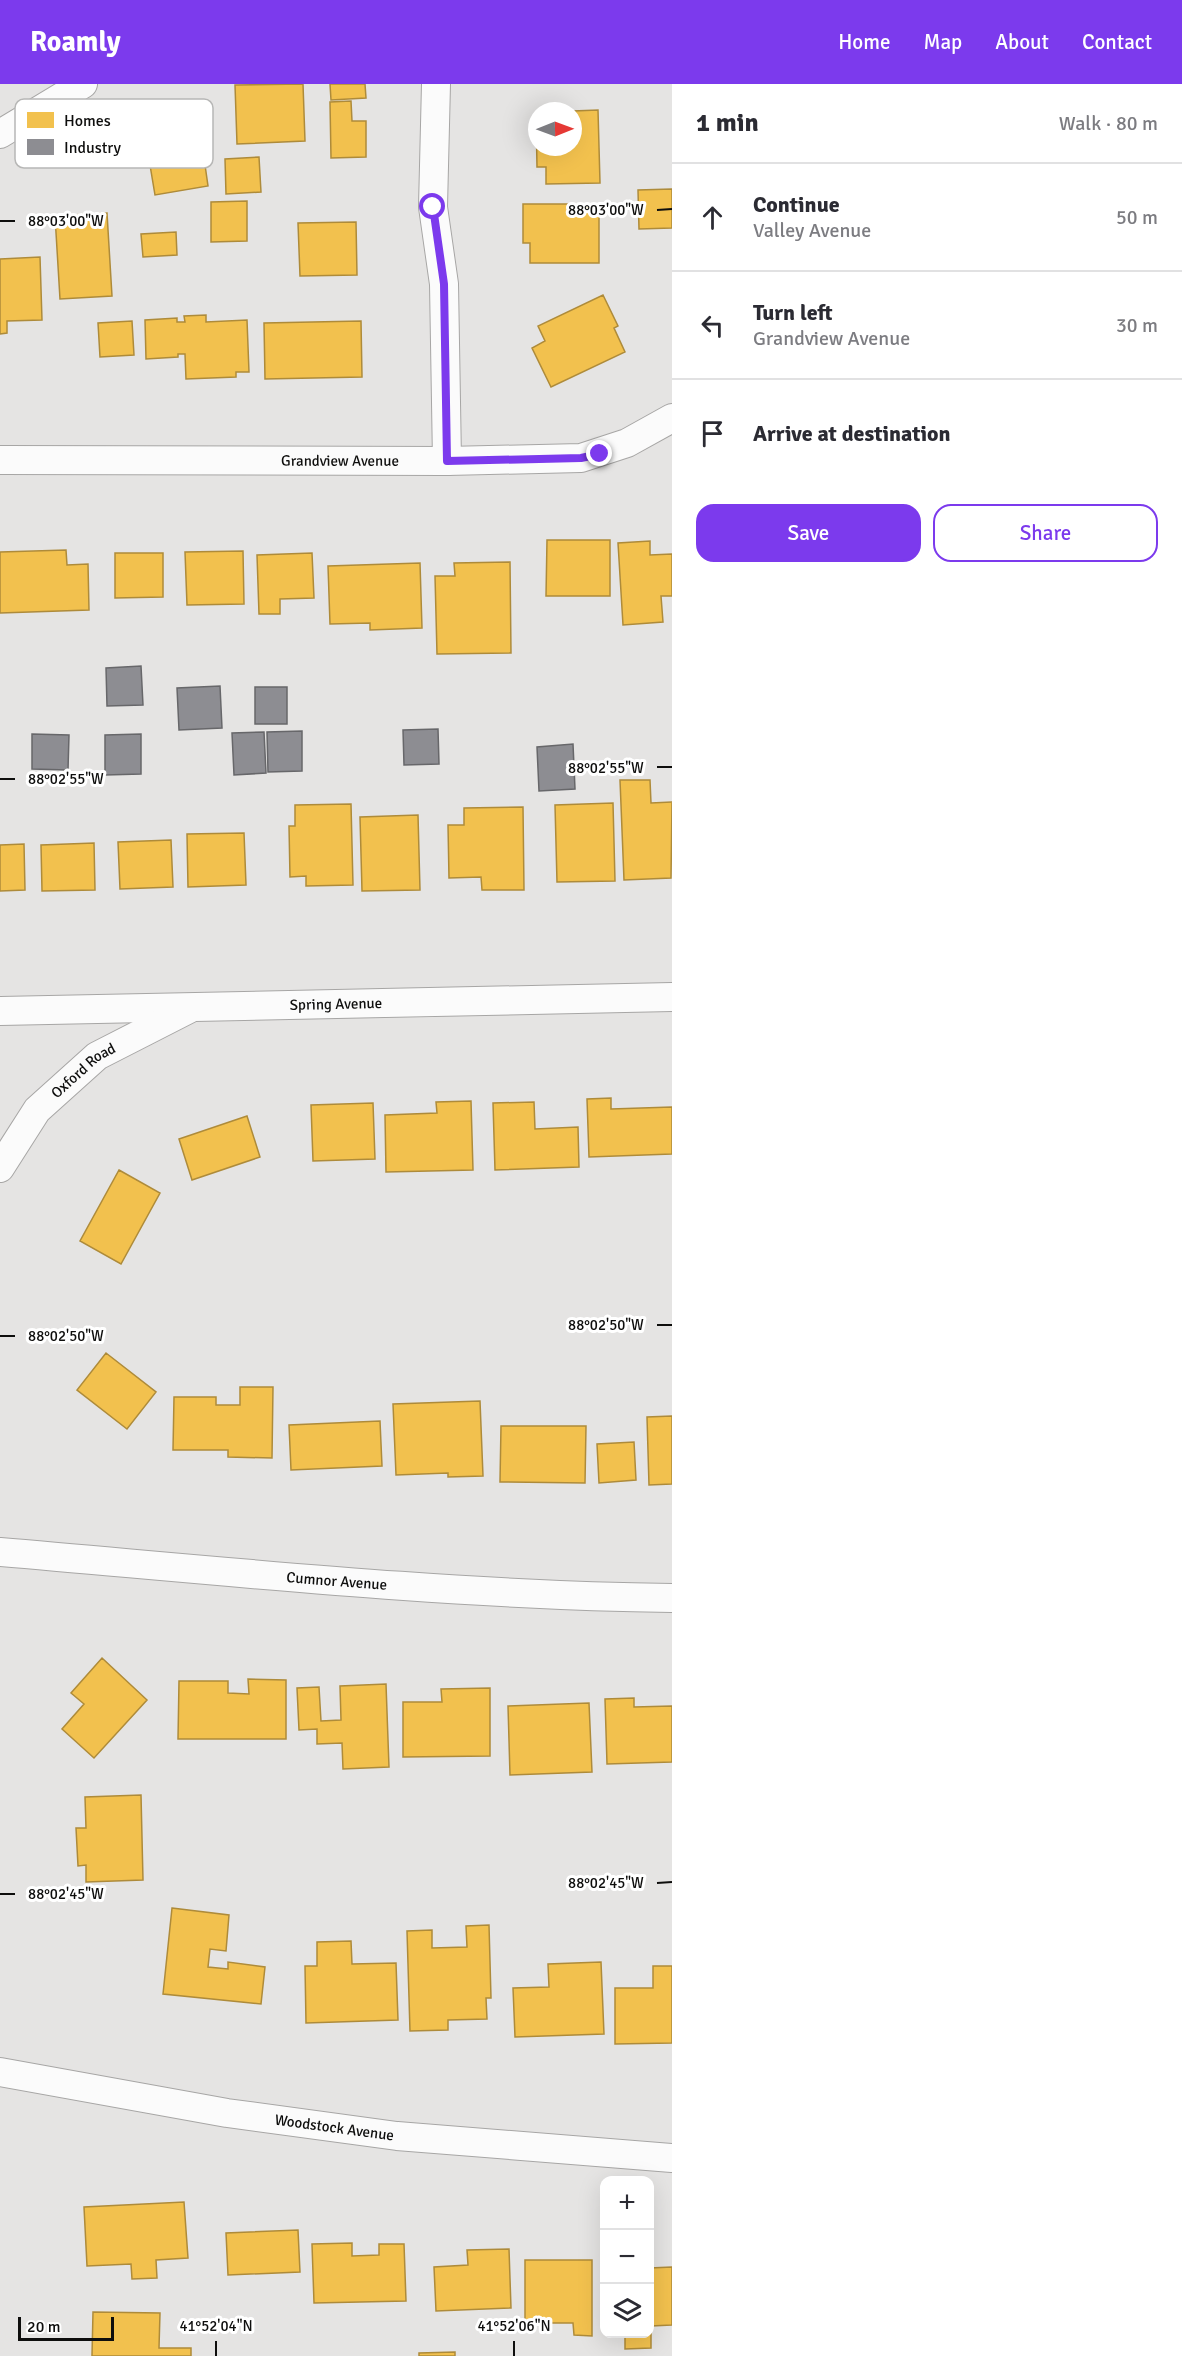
<!DOCTYPE html>
<html lang="en">
<head>
<meta charset="utf-8">
<style>
  body { margin:0; font-family:Signika,sans-serif; background:#f7f7f7; color:#2b2b33 }
  .controls { position:absolute; right:18px; bottom:18px; display:grid; overflow:hidden; border-radius:12px; box-shadow:0 6px 24px #0002 }
  .controls button { width:54px; height:54px; display:grid; place-items:center; padding:0; border:0; border-bottom:2px solid #e1e1e2; background:#fff; color:#2b2b33; font:30px sans-serif }
  .compass { position:absolute; left:528px; top:18px; width:54px; height:54px; border-radius:50%; background:#fff; box-shadow:0 6px 24px #0002; rotate:89deg }
  .scale { position:absolute; left:18px; bottom:15px; width:96px; box-sizing:border-box; padding-left:6px; border:3px solid #0e0e0d; border-top:0; font-size:16px; line-height:21px; white-space:nowrap; color:#0e0e0d; -webkit-text-stroke:4px #fff; paint-order:stroke }
  .stop { position:absolute; width:18px; height:18px; margin:-14px; border:4px solid #7c3aed; border-radius:50%; background:#fff }
  .stop.end { background:#7c3aed; border-color:#fff; box-shadow:0 2px 6px #0008 }
  .list { margin:0; padding:0; list-style:none }
  h2 { display:flex; justify-content:space-between; align-items:center; height:78px; margin:0; padding:0 24px; font-size:26px }
  h2 small { font-size:20px; font-weight:400; color:#7c7c81 }
  .list li { display:grid; grid-template-columns:39px 1fr auto; gap:18px; align-items:center; box-sizing:border-box; height:108px; padding:0 24px; border-top:2px solid #e1e1e2 }
  .list b { display:block; font-size:22px; white-space:nowrap }
  .list p { margin:0; font-size:20px; white-space:nowrap; color:#7c7c81 }
  .list em { font-size:20px; font-style:normal; color:#7c7c81 }
  .actions { display:flex; gap:12px; padding:18px 24px }
  .actions a { flex:1; padding:14px 0; border:2px solid #7c3aed; border-radius:18px; text-align:center; font-size:21px; color:#7c3aed }
  .actions .main { background:#7c3aed; color:#fff }
  .icon { flex:none; width:33px; height:33px; fill:none; stroke:currentColor; stroke-width:2; stroke-linecap:round; stroke-linejoin:round }
  .map { position:relative; flex:none; width:672px; height:2272px; overflow:hidden }
  header { display:flex; align-items:center; gap:36px; box-sizing:border-box; height:84px; padding:0 30px; background:#7c3aed; color:#fff }
  header strong { font-size:28px }
  nav { display:flex; gap:33px; margin-inline-start:auto; font-size:21px }
  main { display:flex }
  aside { flex:1; background:#fff }
  .map>svg:first-child { display:block }
  .homes { fill:#f2c14e; stroke:#ae8b3a; stroke-width:1.5 }
  .industry { fill:#8d8d92; stroke:#67676a; stroke-width:1.5 }
  .lines { fill:none; stroke-linecap:round; stroke-linejoin:round }
  .minor-casing { stroke:#a7a6a5; stroke-width:30 }
  .minor { stroke:#fbfbfb; stroke-width:28 }
  .route { stroke:#7c3aed; stroke-width:8 }
  .ticks { fill:none; stroke:#0e0e0d; stroke-width:2 }
  .labels { text-anchor:middle; dominant-baseline:central; stroke-width:6; stroke-linejoin:round; paint-order:stroke }
  .street-label { font-size:15px; fill:#0e0e0d; stroke:#fff }
  .key { fill:#fff; stroke:#b7b7b6; stroke-width:1.5 }
  .key-label { font-size:16px; fill:#0e0e0d }
  .ticks-label { font-size:15px; text-anchor:middle; fill:#0e0e0d; stroke:#fff; stroke-width:6; stroke-linejoin:round; paint-order:stroke }
</style>
</head>
<body>
<header>
<strong>Roamly</strong>
<nav><a>Home</a><a>Map</a><a>About</a><a>Contact</a></nav>
</header>
<main>
<div class="map">
<svg width="672" height="2272" viewBox="0 0 672 2272">
  <rect width="100%" height="100%" fill="#e5e4e3"/>
  <path class="homes" d="M303 0 305 57 237 60 235 1Z
    M330 0H365L366 14 331 16Z
    M351 17 352 37H366V73L331 74 330 18Z
    M598 26 600 99 546 100V83H537L536 28 537 63H573V27Z
    M202 60 208 102 155 111 148 69Z
    M259 73 261 108 226 110 225 75Z
    M672 105V144L639 145 638 106Z
    M247 117V157L211 158V118Z
    M523 120H599V179H530V159H523Z
    M107 129 112 212 60 215 55 132Z
    M356 138 357 191 300 192 298 139Z
    M176 148 177 171 143 173 141 150Z
    M40 173 42 236 7 237V249L0 250V175Z
    M603 211 618 242 614 244 625 268 551 303 532 264 545 257 538 242Z
    M206 231V238L247 236 249 288H236V293L186 295 185 270H178V273L146 275 145 236 177 234V238H185L184 232Z
    M132 237 134 271 100 273 98 239Z
    M361 237 362 293 265 295 264 239Z
    M547 456H610V512H546Z
    M650 457V471L672 470V512H661L663 538 623 541 618 459Z
    M66 466 67 481 88 480 89 526 0 529V468Z
    M243 467 244 520 187 521 185 468Z
    M115 469H163V513L115 514Z
    M312 469 314 514 280 515V530H259L257 471Z
    M510 478 511 569 437 570 435 492H455L454 479Z
    M420 479 422 544 370 546V539L330 540 328 482Z
    M620 696H650L651 719 672 718 671 794 624 796Z
    M613 719 615 797 557 798 555 721Z
    M351 720 353 801 306 802V792L290 793 289 742H295V721Z
    M523 723 524 806H482L481 793 449 794 448 741H464V724Z
    M418 731 420 806 362 807 360 733Z
    M244 749 246 801 188 803 187 750Z
    M171 756 173 803 120 805 118 758Z
    M94 759 95 806 42 807 41 761Z
    M24 760 25 806 0 807V761Z
    M611 1014V1025L672 1023V1070L589 1073 587 1015Z
    M471 1017 473 1086 386 1088 385 1031 437 1029 436 1018Z
    M534 1018 535 1045 578 1043 579 1083 495 1086 493 1019Z
    M373 1019 375 1075 313 1077 311 1021Z
    M247 1032 260 1073 192 1096 179 1055Z
    M119 1086 160 1109 121 1180 80 1157Z
    M106 1269 156 1308 127 1345 77 1306Z
    M240 1303H273L272 1374 228 1373V1366H173L174 1313H216V1321H240Z
    M480 1317 483 1392 448 1393V1389L396 1391 393 1320Z
    M672 1332V1400L649 1401 647 1333Z
    M380 1337 382 1382 291 1386 289 1341Z
    M501 1342H586L585 1399 500 1398Z
    M634 1358 636 1396 599 1399 597 1360Z
    M102 1574 147 1616 94 1674 62 1645 84 1620 71 1609Z
    M248 1595 286 1596V1655H178L179 1597H228V1609L249 1610Z
    M386 1600 389 1683 343 1685 342 1659 317 1660V1645L299 1646 297 1604 319 1603 321 1637 341 1636 340 1602Z
    M490 1604V1672L403 1673V1618H442L441 1605Z
    M634 1614V1623L672 1622V1678L607 1680 605 1615Z
    M589 1619 592 1688 510 1691 508 1622Z
    M141 1711 143 1796 86 1798V1781L78 1782 76 1744H86L85 1713Z
    M172 1824 229 1831 226 1867 210 1865 208 1883 228 1885V1878L265 1883 261 1920 163 1910Z
    M489 1841 491 1914H486L487 1935 448 1936V1946L410 1947 407 1847 432 1846V1864L467 1863 466 1842Z
    M351 1857 352 1880 396 1879 398 1936 306 1939 305 1882H317V1858Z
    M601 1878 604 1950 515 1953 513 1904 549 1903 548 1880Z
    M653 1882H672V1959L615 1960V1904H653Z
    M184 2118 188 2174 156 2176 157 2194 132 2195 131 2180 87 2182 84 2123Z
    M298 2146 300 2188 228 2191 226 2149Z
    M352 2159V2172L379 2171V2160H404L406 2217 314 2219 312 2160Z
    M509 2165 511 2224 436 2227 434 2183 468 2181 467 2166Z
    M525 2176H592V2252L574 2251 573 2239H525Z
    M672 2183V2241L651 2242V2264L625 2265V2250H650V2184Z
    M93 2228 160 2229 159 2264H191V2272H92Z
    M455 2268V2272H419V2269Z"/>
  <path class="industry" d="M141 582 143 621 107 622 106 584Z
    M220 602 222 644 179 646 177 604Z
    M255 603H287V640H255Z
    M438 645 439 680 404 681 403 646Z
    M302 647V687L268 688 267 648Z
    M264 648 266 689 234 691 232 649Z
    M32 650 69 651 68 686 32 685Z
    M141 650V690L105 691V651Z
    M573 660 575 705 539 707 537 663Z"/>
  <g class="lines">
    <g class="minor-casing">
      <g id="minor">
        <path d="M436 0 433 123 444 200 447 377"/>
        <path d="M0 50 83 0"/>
        <path id="s1" d="M0 376 447 377 581 374 627 359 672 334"/>
        <path id="s2" d="M0 927 672 913"/>
        <path id="s3" d="M0 1084 37 1026 97 972 189 925"/>
        <path id="s4" d="M0 1468C224 1487 447 1511 672 1514"/>
        <path id="s5" d="M0 1988 227 2029 397 2052 672 2074"/>
      </g>
    </g>
    <use href="#minor" class="minor"/>
  </g>
  <g class="lines">
    <path class="route" d="M433 123 444 200 447 377 581 374 600 370"/>
  </g>
  <path class="ticks" d="M657 126 672 125M0 137H15M657 683H672M0 695H15M657 1241H672M0 1252H15M657 1799 672 1798M0 1810H15M216 2257V2272M514 2257V2272"/>
  <g class="labels">
    <g class="street-label">
      <text stroke="none"><textPath href="#s1" startOffset="340">Grandview Avenue</textPath></text>
      <text stroke="none"><textPath href="#s2" startOffset="336">Spring Avenue</textPath></text>
      <text stroke="none"><textPath href="#s3" startOffset="130">Oxford Road</textPath></text>
      <text stroke="none"><textPath href="#s4" startOffset="338">Cumnor Avenue</textPath></text>
      <text stroke="none"><textPath href="#s5" startOffset="339">Woodstock Avenue</textPath></text>
    </g>
  </g>
  <rect x="15" y="15" width="198" height="69" rx="9" class="key"/>
  <rect x="27" y="28" width="27" height="16" fill="#f2c14e"/>
  <rect x="27" y="55" width="27" height="16" fill="#8d8d92"/>
  <g class="key-label">
    <text x="64" y="42">Homes</text>
    <text x="64" y="69">Industry</text>
  </g>
  <g class="ticks-label">
    <text x="606" y="131">88°03'00"W</text>
    <text x="66" y="142">88°03'00"W</text>
    <text x="606" y="689">88°02'55"W</text>
    <text x="66" y="700">88°02'55"W</text>
    <text x="606" y="1246">88°02'50"W</text>
    <text x="66" y="1257">88°02'50"W</text>
    <text x="606" y="1804">88°02'45"W</text>
    <text x="66" y="1815">88°02'45"W</text>
    <text x="216" y="2247">41°52'04"N</text>
    <text x="514" y="2247">41°52'06"N</text>
  </g>
</svg>
<div class="controls">
<button>+</button>
<button>−</button>
<button><svg class="icon" aria-label="layers" viewBox="0 0 24 24"><path d="M12 4l9 5-9 5-9-5zM3 14l9 5 9-5"/></svg></button>
</div>
<svg class="compass" viewBox="-18 -18 36 36"><path d="M0-13l5 13h-10z" fill="#e53935"/><path d="M0 13l5-13h-10z" fill="#7c7c81"/></svg>
<div class="scale">20 m</div>
<div class="stop" style="left:433px;top:123px"></div>
<div class="stop end" style="left:600px;top:370px"></div>
</div>
<aside>
<h2>1 min<small>Walk · 80 m</small></h2>
<ul class="list">
<li><svg class="icon" aria-label="ahead" viewBox="0 0 24 24"><path d="M12 20V5M6 11l6-6 6 6"/></svg><div><b>Continue</b><p>Valley Avenue</p></div><em>50 m</em></li>
<li><svg class="icon" aria-label="left" viewBox="0 0 24 24"><path d="M17 20v-9H6M10 6l-5 5 5 5"/></svg><div><b>Turn left</b><p>Grandview Avenue</p></div><em>30 m</em></li>
<li><svg class="icon" aria-label="arrive" viewBox="0 0 24 24"><path d="M6 21V4h12l-3 4 3 4H6"/></svg><div><b>Arrive at destination</b></div></li>
</ul>
<div class="actions"><a class="main">Save</a><a>Share</a></div>
</aside>
</main>
</body>
</html>
